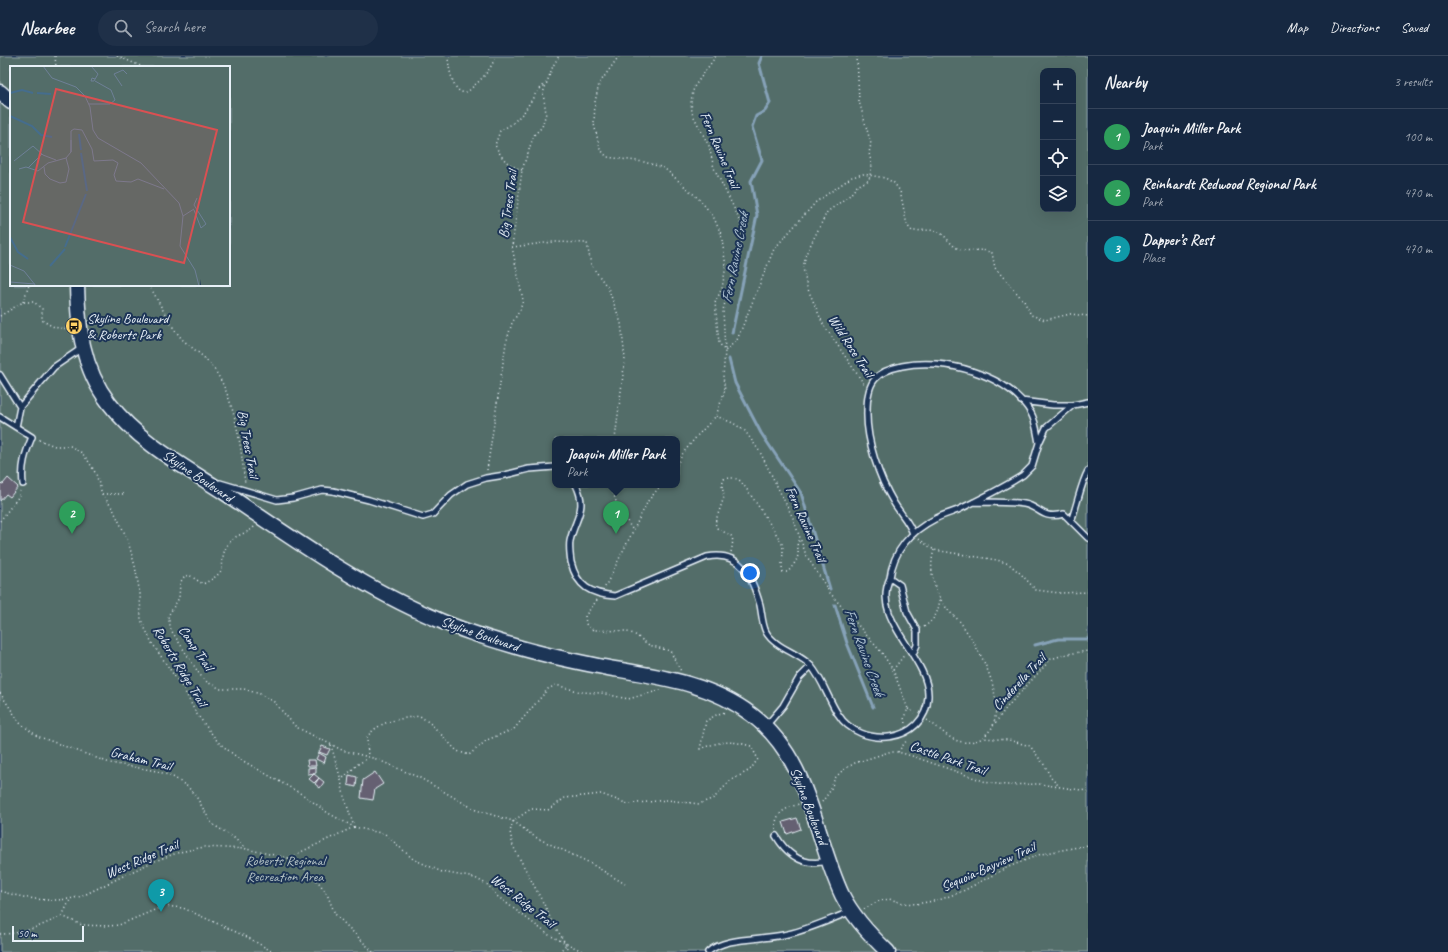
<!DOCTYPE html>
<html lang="en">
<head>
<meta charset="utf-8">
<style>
  body { margin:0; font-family:Caveat,sans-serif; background:#1f3048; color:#f1f3f6 }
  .controls { position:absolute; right:12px; top:12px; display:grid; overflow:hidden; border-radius:8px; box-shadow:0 4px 16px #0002 }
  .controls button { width:36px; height:36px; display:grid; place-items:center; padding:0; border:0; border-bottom:1px solid #35445a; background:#162841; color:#f1f3f6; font:20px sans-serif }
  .scale { position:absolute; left:12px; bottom:10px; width:72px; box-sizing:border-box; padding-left:4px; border:2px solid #e8f1f8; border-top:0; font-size:11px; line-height:14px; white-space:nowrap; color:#e8f1f8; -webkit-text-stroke:3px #1d3557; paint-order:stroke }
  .you { position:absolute; left:750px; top:517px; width:14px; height:14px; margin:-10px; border:3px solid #fff; border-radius:50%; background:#1a73e8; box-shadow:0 0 0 6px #1a73e833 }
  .badge { display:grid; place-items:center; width:26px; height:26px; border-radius:50%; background:#ffd166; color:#fff; font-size:13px; font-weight:700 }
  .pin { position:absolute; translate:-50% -33px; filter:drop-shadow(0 1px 2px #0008) }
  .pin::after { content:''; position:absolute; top:21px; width:14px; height:12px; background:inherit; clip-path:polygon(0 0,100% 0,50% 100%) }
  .popup { position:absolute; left:552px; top:380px; width:128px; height:52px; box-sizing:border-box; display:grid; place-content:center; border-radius:8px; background:#162841; filter:drop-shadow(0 1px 3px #0005); font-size:13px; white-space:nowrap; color:#9ea6b1 }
  .popup b { font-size:15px; color:#f1f3f6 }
  .popup::after { content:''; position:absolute; left:50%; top:100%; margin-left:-8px; border:8px solid transparent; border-top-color:#162841 }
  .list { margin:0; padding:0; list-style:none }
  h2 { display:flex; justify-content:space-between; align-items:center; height:52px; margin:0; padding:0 16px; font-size:17px }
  h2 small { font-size:13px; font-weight:400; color:#9ea6b1 }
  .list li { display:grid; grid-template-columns:26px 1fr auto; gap:12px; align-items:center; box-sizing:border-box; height:56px; padding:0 16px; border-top:1px solid #35445a }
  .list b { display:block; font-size:15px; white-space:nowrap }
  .list p { margin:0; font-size:13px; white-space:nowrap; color:#9ea6b1 }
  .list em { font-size:13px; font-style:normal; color:#9ea6b1 }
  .icon { flex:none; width:22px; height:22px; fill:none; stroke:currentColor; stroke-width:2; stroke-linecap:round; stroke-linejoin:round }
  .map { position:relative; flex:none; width:1088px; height:896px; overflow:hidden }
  header { display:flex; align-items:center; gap:24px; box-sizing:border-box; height:56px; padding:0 20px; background:#162841; border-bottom:1px solid #35445a }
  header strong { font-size:19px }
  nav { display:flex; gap:22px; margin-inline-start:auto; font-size:14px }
  .search { width:280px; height:36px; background:#1f3048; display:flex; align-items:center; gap:10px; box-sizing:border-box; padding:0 14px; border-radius:22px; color:#9ea6b1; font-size:15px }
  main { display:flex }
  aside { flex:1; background:#162841 }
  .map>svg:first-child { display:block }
  .green { fill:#536d69; stroke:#9eafb0; fill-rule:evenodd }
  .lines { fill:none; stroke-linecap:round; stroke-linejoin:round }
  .stream { stroke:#86a2b8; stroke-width:3 }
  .building { fill:#656172; stroke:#e8f1f8 }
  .service-casing { stroke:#e8f1f8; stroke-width:8 }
  .secondary-casing { stroke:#e8f1f8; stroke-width:17 }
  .path { stroke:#e8f1f8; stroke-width:1.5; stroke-dasharray:1 3; stroke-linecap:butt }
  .service { stroke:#1d3557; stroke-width:5 }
  .secondary { stroke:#1d3557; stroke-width:14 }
  .labels { text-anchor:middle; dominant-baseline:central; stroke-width:4; stroke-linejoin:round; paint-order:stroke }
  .street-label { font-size:14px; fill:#e8f1f8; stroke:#1d3557 }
  .poi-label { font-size:14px; fill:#e8f1f8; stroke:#1d3557; text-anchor:start }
  .park-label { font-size:14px; fill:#b4c3c6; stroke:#1d3557 }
  .water-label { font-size:15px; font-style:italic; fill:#afc3d3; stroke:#1d3557 }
  .inset-river { fill:none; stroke:#456d8d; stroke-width:2 }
  .inset-road { fill:none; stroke:#6e8097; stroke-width:1 }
  .view { fill:#da5052; fill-opacity:0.15; stroke:#da5052; stroke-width:2 }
  .inset-edge { fill:none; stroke:#e8f1f8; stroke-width:2 }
</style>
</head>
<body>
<header>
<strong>Nearbee</strong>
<div class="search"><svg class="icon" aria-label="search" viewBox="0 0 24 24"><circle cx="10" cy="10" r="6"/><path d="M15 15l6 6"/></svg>Search here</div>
<nav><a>Map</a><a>Directions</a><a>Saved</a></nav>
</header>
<main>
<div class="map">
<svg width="1088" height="896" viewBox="0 0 1088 896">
  <rect width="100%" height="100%" fill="#1d3557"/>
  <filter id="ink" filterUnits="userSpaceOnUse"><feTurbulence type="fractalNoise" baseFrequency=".025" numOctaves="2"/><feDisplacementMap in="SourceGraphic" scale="8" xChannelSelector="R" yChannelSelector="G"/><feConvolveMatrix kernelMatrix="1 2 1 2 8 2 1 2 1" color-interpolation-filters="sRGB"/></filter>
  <g filter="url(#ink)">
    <path class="green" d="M0 0H1088V896H0ZM11 11H229V229H11ZM1043 15H1073V153H1043ZM555 383H677V429H555Z"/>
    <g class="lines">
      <path class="stream" d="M732 277 757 159 751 125 762 104 752 71 756 60 765 55 770 47 759 7 762 0
        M729 303 735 327 761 377 801 437 830 533
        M835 549 847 587 873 651
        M1035 589 1058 583H1088"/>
    </g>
    <path class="building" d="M8 422 18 431 10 441 6 438 0 445V427L3 428Z
      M322 690 330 693 327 699 319 696Z
      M319 697 326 701 324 707 316 703Z
      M307 704H315L316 710H308Z
      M316 711V717L308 718V712Z
      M375 716 383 728 375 733 373 744 361 742 363 724Z
      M314 718 319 722 314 727 309 723Z
      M349 719 357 721 356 731 348 729Z
      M319 722 324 726 320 732 315 728Z
      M797 762 801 773 787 778 783 766Z"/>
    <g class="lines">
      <g class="service-casing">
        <path id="service" d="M0 319 20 351
          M1021 345 1053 349H1073
          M0 361 32 381C25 398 21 410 23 428
          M16 371 20 351 54 311 82 292
          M220 427 277 444 293 442 322 434 333 435 369 444 423 461 433 458 451 439 467 428 486 422 505 419 529 413 555 411
          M576 429C588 453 575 462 570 485 569 491 570 499 571 506 577 531 591 538 615 540L707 501C741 494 752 521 760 549 762 558 762 568 766 576 775 592 799 597 811 610 823 624 828 643 838 658 860 694 926 688 928 641 930 601 870 564 890 522L900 529 907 556 917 574V589L913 598
          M974 446C990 447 1008 445 1024 448 1041 451 1040 464 1064 458L1088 482
          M1071 465C1077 450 1081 427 1088 415
          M913 478C910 467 900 457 894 447 879 422 866 384 867 355 867 345 868 331 875 323 882 315 892 312 902 310 943 301 1008 318 1031 357 1036 366 1037 377 1039 387
          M890 522C893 495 911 475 935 463 942 459 950 457 958 454 980 443 1003 432 1023 419L1032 410 1039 387 1046 372 1073 349 1088 346
          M766 670 783 650 799 622 811 610
          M776 780C788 800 804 811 827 805
          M708 896C725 881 760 884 783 879 806 875 828 864 850 856"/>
      </g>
      <g class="secondary-casing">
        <path id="secondary" d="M0 36 11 46
          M77 229C78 271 82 312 109 347 138 386 185 411 225 437 292 482 359 530 434 562 460 574 487 582 514 590 543 599 573 605 603 611 655 620 709 626 752 659 811 704 813 777 842 839 853 861 870 879 888 896"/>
      </g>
      <path class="path" d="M55 0 56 11
        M117 0 143 11
        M448 0C448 9 453 40 466 36 470 35 473 30 476 28 485 20 491 12 496 0
        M619 0 599 28 595 46 594 68 600 93 607 101 644 106 664 112 700 144 713 160 721 178 726 210 722 232 715 247 719 287 725 295 737 284 774 193 816 146 852 121 863 118 885 122 894 127 900 135 907 169 912 175C919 175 930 173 937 175 946 179 951 190 959 193 973 197 979 191 992 197L995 212 1024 245 1031 259 1045 264 1070 258 1088 260
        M857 0 859 45 871 88 869 97 872 109 869 124 857 130 850 139 827 156 806 198 803 212 807 231 823 268 864 328
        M522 114C506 108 503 104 495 89L500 75 512 68 524 56 536 37 546 27
        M512 191 553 186 587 187 591 209 608 232 621 267 625 303 615 383
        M149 229C160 247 169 269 183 284 194 294 206 301 214 313 236 345 241 391 245 428
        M23 246 29 229
        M0 260 23 246H34L42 253V264C51 270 58 274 69 272
        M716 360 733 367 745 375 760 396 793 462 806 499 830 537 882 597 893 614 908 653 904 661 905 668
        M39 384 55 390H70L82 397 89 406 96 418 102 438 113 453 127 482 135 510 140 538 141 564 152 587 184 634 196 657 218 686 238 702 305 740 328 757 354 771 385 778 413 803 442 816 475 822 488 829 497 840 549 879 584 896
        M677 409 683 397 697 380 716 360 725 334 723 321 725 295 723 254 742 184V171L734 152 714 112 709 90 692 57 691 45 694 31 716 0
        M487 414 506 287 512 267 520 254 523 244 512 191 522 114 534 79 542 71 546 57 543 37 553 10 559 0
        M611 429 617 449 632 473
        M102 438H125
        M0 465 19 440 20 435
        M254 471C246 479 234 478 228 488 215 509 234 513 203 528L189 519 184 521 180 527 179 542 168 560 171 574 200 619 207 626 221 633H244L260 638 274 646 296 671 342 694 376 703 420 722 476 754 513 765 535 781 588 806 625 828
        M919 483 934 494 997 504 1009 508 1021 518 1036 534 1060 537 1088 536
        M934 494C928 515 934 537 948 554 952 559 957 562 961 567 980 595 1004 635 993 670 991 674 986 678 983 682L1009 684 1030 690 1045 710 1051 722 1058 729
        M731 496C736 474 729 481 717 472L715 467 724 441 722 429 724 423C730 422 733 421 739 424 744 427 779 481 782 488 785 497 780 506 783 516H788C797 504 800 502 797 487L801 483
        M605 531 648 445 661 429
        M597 544 585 560 586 568 593 574 624 575 634 578 649 589 670 595 681 615
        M924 571C935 563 938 557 940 543
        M893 614 905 598
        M0 637 20 667 37 680 110 707 157 715 173 721 188 731 197 742 212 768 233 781 246 793
        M908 653 915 657
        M927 664C948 678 956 694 983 682
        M993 670 1007 651 1051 603 1067 598 1088 595
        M331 689 341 724
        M898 696 907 684
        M822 746 830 735 835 722 843 714 855 707 889 696H898L912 700 989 727 1006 729 1039 728 1088 735
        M354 771 344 740 341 724 358 708 368 702 367 681C380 664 399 663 420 660L431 668 457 695 469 699 487 684 514 673 548 633 556 629 581 636 601 637 628 643 661 634
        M776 773C774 757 786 752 799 748
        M288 802 301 809 320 828 327 838 335 858 373 896
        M0 835C26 843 55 848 82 840L152 806 180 796 204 791 246 793 288 802 354 771
        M864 853 879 845 889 843 903 847 916 848 939 844 963 835 1006 812 1041 798 1088 789
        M62 860 82 869 108 870 119 869 164 850 183 852 247 881 273 896
        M62 860 70 844
        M0 878C23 878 41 870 62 860
        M559 896 566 889
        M568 896C565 881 552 871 548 856L513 790 510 776 513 765 531 753 548 754 565 742 601 738 628 748 667 744 699 748 714 742 730 725 750 714 758 703 751 690C730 684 720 685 700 693L706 665 718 658 726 656"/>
      <use href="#service" class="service"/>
      <use href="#secondary" class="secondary"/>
    </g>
  </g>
  <defs>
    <g id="bus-disc" transform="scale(0.9)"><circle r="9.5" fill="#ffd166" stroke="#1d3557"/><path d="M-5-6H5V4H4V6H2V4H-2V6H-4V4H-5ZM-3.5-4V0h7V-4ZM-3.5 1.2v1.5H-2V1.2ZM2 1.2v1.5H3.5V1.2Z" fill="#111"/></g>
  </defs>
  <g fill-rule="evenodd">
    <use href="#bus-disc" x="74" y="270"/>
  </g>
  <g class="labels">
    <g class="street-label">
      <text transform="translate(720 94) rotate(67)">Fern Ravine Trail</text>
      <text transform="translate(508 148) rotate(-82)">Big Trees Trail</text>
      <text transform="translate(851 290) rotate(57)">Wild Rose Trail</text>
      <text transform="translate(248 388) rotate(80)">Big Trees Trail</text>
      <text transform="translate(198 420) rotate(34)">Skyline Boulevard</text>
      <text transform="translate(806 468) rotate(66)">Fern Ravine Trail</text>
      <text transform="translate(480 578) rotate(19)">Skyline Boulevard</text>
      <text transform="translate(196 592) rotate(56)">Camp Trail</text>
      <text transform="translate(180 610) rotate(59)">Roberts Ridge Trail</text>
      <text transform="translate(1019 626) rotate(-47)">Cinderella Trail</text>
      <text transform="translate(948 702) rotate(19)">Castle Park Trail</text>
      <text transform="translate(141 703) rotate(14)">Graham Trail</text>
      <text transform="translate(809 750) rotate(69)">Skyline Boulevard</text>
      <text transform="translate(142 803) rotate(-23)">West Ridge Trail</text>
      <text transform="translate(988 811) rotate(-24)">Sequoia-Bayview Trail</text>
      <text transform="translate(523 845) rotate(38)">West Ridge Trail</text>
    </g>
    <g class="poi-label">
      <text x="87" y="262">Skyline Boulevard<tspan x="87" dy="16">&amp; Roberts Park</tspan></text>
    </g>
    <g class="park-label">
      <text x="285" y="804">Roberts Regional<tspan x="285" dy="16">Recreation Area</tspan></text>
    </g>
    <g class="water-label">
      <text transform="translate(735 202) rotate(-79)">Fern Ravine Creek</text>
      <text transform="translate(864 596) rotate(70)">Fern Ravine Creek</text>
    </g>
  </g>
  <g transform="translate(10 10)">
    <rect width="220" height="220" fill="#1d3557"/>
    <path d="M0 0H220V220H191L190 213V220H0Z" fill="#536d69"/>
    <path class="inset-river" d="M0 27 12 24 23 27M27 27 41 28M0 50 22 60 31 69 42 71M69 68 71 84M71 87 77 125M0 171 8 186 18 193M55 181 76 128M40 200 55 183"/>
    <path class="inset-road" d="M33 0 42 12 66 21 75 30 80 41 83 64 88 72 131 97 169 137 173 150 170 180 185 204 189 220M81 0 88 8 84 15H81L82 12 85 13M112 20 104 8 113 4 117 8M79 38H100L105 34 101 24 85 15M61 74V86V65L64 63 72 64 82 83 84 95 103 94 108 97 104 109 106 115 121 116 128 113 154 123M4 95 23 80 33 89 46 94M34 101 35 108 40 113 50 117 56 116 59 103 56 92M18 102 32 88M9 103 16 101 28 105 38 97 56 92 61 86M184 144 191 162 196 158 184 139 187 132M173 150 184 143M0 199 14 205 26 220M0 216 25 218"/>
    <path class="view" d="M46 23 207 64 174 197 13 156Z"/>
    <rect width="220" height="220" class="inset-edge"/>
  </g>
</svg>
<div class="controls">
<button>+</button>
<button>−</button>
<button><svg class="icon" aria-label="locate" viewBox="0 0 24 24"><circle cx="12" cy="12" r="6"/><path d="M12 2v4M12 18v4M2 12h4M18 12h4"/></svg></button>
<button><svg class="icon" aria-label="layers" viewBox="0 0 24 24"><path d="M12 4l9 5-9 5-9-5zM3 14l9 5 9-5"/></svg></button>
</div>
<div class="scale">50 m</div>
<div class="you"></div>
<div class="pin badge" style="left:616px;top:478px;background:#2e9e5b">1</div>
<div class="popup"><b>Joaquin Miller Park</b>Park</div>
<div class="pin badge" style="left:72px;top:478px;background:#2e9e5b">2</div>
<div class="pin badge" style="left:161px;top:856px;background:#0f9aa8">3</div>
</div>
<aside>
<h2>Nearby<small>3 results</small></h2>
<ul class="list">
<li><span class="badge" style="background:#2e9e5b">1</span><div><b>Joaquin Miller Park</b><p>Park</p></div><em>100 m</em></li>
<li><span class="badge" style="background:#2e9e5b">2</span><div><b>Reinhardt Redwood Regional Park</b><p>Park</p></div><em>470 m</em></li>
<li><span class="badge" style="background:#0f9aa8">3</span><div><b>Dapper’s Rest</b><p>Place</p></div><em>470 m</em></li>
</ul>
</aside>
</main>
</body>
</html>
